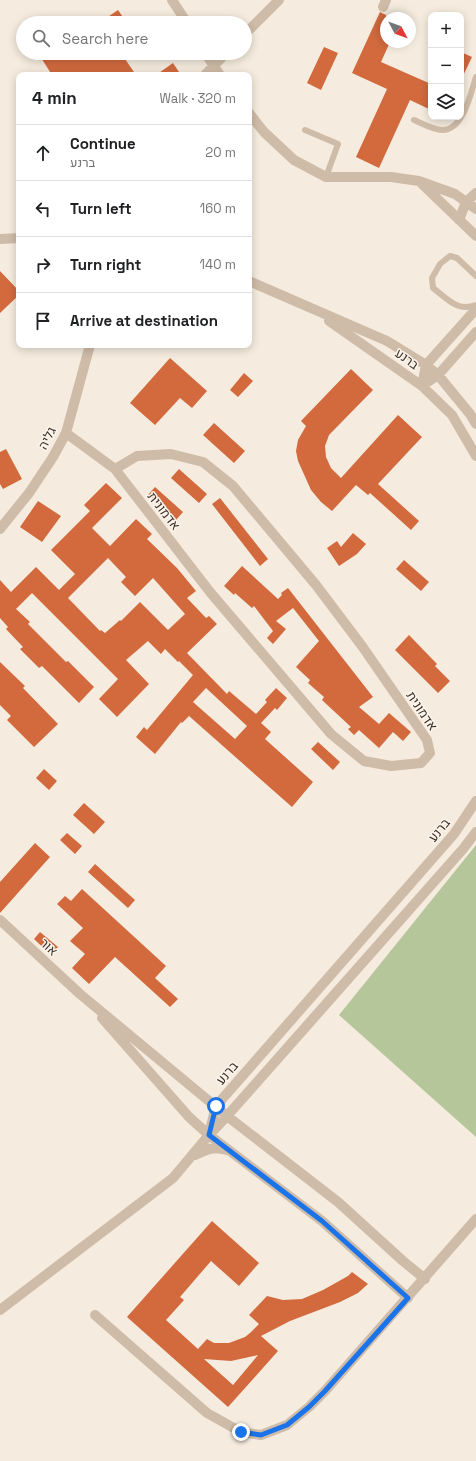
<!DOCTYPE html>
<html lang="en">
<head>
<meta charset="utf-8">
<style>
  body { margin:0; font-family:"Space Grotesk",Heebo,sans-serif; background:#f6f6f6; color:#202124 }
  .controls { position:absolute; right:12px; top:12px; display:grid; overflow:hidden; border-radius:8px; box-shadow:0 2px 10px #0003 }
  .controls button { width:36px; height:36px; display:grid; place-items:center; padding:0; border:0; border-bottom:1px solid #e0e0e0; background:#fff; color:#202124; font:20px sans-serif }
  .compass { position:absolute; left:380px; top:12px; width:36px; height:36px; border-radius:50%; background:#fff; box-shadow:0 2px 10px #0003; rotate:131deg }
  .stop { position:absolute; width:12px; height:12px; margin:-9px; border:3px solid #1a73e8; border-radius:50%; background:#fff }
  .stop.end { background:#1a73e8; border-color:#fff; box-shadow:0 1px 4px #0008 }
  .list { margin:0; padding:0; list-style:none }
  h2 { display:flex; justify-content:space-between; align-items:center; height:52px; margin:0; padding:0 16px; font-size:17px }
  h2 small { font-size:13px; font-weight:400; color:#757577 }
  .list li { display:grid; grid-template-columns:26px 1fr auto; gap:12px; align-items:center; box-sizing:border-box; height:56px; padding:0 16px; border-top:1px solid #e0e0e0 }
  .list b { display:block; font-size:15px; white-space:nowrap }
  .list p { margin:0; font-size:13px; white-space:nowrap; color:#757577 }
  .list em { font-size:13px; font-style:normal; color:#757577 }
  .icon { flex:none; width:22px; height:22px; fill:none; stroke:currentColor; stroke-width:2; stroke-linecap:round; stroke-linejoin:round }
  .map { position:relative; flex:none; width:476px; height:1461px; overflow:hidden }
  .search { position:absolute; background:#fff; box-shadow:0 2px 10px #0003; left:16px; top:16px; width:236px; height:44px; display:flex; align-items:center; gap:10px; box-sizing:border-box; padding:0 14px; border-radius:22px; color:#757577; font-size:15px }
  .panel { position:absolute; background:#fff; box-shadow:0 2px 10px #0003; left:16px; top:72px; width:236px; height:276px; border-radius:8px }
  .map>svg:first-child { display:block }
  .green { fill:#b6c69b }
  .building { fill:#d26a3e; fill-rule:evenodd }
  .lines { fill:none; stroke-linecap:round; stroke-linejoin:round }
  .service { stroke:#cfbca8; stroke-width:6 }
  .minor { stroke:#cfbca8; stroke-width:10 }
  .route { stroke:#1a73e8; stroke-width:5 }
  .labels { text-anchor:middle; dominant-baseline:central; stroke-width:3; stroke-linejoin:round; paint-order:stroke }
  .street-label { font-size:13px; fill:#3b2f29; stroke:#fcf5eb }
</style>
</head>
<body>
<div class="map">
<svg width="476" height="1461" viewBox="0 0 476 1461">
  <rect width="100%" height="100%" fill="#f5ebde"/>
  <path class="green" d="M476 845V1137L339 1015Z"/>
  <path class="building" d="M118 10 127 23H99Z
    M380 12 386 15V42H390L381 62 431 84V110L410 100 379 168 356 157 387 89 352 73Z
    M324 47 338 53 321 90 307 83Z
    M461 52 472 57 461 80Z
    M38 53H121L136 75H52Z
    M173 63 181 75H156Z
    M0 271 19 291V295L0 313Z
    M170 358 207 391 192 408 180 398 155 425 130 403Z
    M351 369 373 390 329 435 325 446 326 457 331 468 341 478 398 415 422 437 378 484 419 521 411 530 370 493 368 495 356 485 332 511 321 502 311 490 298 461 296 451 298 440 306 426 301 421Z
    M244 373 253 381 238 397 230 390Z
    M214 423 245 451 234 463 203 435Z
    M6 449 22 479 3 489 0 484V452Z
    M179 469 207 494 199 503 171 478Z
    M106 483 122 498 92 528 110 546 136 519 152 534 147 539 177 568 196 591 187 598 206 618 209 616 217 624 187 653 227 694 229 691 256 714 267 702 265 700 276 688 287 698 277 710 275 708 261 723 271 732 265 739 313 782 292 807 189 716 182 723 181 722 155 754 136 737 144 727 147 730 193 675 179 661 178 662 165 649 161 654 148 641 126 660 149 684 117 717 99 699 118 679 32 593 16 609 30 622 28 624 66 662 68 661 94 687 79 703 42 666 39 668 20 649 23 647 6 629 8 627 0 618V580L11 592 36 567 59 590 75 574 51 550 90 511 84 505ZM108 558 126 577 121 582 135 596 153 578 185 614 168 630 140 602 121 621 120 620 105 633 101 630 100 631 68 598ZM206 688 247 726 235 739 193 702Z
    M155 487 183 512 176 520 148 495Z
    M220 498 268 559 260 566 212 504Z
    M38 501 61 516 42 542 20 527Z
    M353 533 366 544 357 554 339 566 327 548 337 541 341 547Z
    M404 560 429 582 421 591 396 569Z
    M242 566 278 599 282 595 281 593 288 588 373 697 359 707 379 724 389 713 411 732 403 741 393 732 379 748 359 730 354 735 348 729 351 727 322 700 324 697 308 683 310 680 296 667 319 641 293 608 276 621 286 629 273 644 267 638 273 631 254 606 252 608 235 593 234 595 224 586Z
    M409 635 437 664 435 666 450 681 438 693 395 650Z
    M0 662 25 686 23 688 58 724 34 747 7 720 11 716 0 705Z
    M318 742 340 762 333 770 311 749Z
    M44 769 57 781 49 790 36 778Z
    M84 803 105 822 94 834 73 815Z
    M67 833 82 846 75 854 60 840Z
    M35 843 50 857 0 913V882Z
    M95 864 135 900 128 908 88 872Z
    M82 889 166 966 155 978 178 999 170 1007 115 957 89 984 72 968 85 954 70 941 83 928 57 904 65 896 71 901Z
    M40 932 58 947 51 955 34 939Z
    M212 1221 259 1263 239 1286 211 1261 180 1297 184 1300 166 1320 198 1349 207 1339 214 1343H229L245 1337 250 1333 259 1324 249 1315 267 1296 283 1300 302 1299 323 1290 348 1276 352 1272 368 1284 358 1293 340 1302 290 1321 261 1336 278 1351 228 1407 127 1317ZM258 1355 233 1385 204 1359 231 1361Z"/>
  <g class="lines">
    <path class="service" d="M414 120C421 123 436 131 443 130 463 130 471 93 476 77
      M305 130 338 144 326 177
      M476 276 457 258 450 256 440 264 432 278 433 288C448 299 457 312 476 305"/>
    <path class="minor" d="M172 0 187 23
      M383 7 386 0
      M245 34 279 0
      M205 53 220 75
      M205 75 226 53
      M249 113 264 132 294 160 326 177H391L419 181 455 194 476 209
      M422 184 476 236
      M459 220 466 202 476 193
      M0 239 19 238
      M249 281 387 341 426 365 438 375 470 414 476 424
      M329 321 422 386 452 415 476 456
      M422 386 426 365 476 309
      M422 386 438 375 476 332
      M66 433 115 469 210 592 331 734 364 761 391 766 421 763 430 753 427 740 362 646 316 585 233 486 203 462 171 454 137 456 115 469
      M0 529 29 493 53 457 66 433 90 345
      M0 920 80 994 227 1116 338 1202 403 1261 425 1279
      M102 1018 189 1117 209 1135 322 1221 408 1298
      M209 1134 216 1106 454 834 476 801
      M195 1155C207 1149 214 1146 227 1150
      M0 1310 173 1178 209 1135 227 1116 463 849 476 832
      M95 1315 207 1413 241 1432 261 1435 287 1425 309 1407 325 1391 476 1219"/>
  </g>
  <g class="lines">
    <path class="route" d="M216 1106 209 1135 322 1221 408 1298 325 1391 309 1407 287 1425 261 1435 241 1432"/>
  </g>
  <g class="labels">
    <g class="street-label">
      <text transform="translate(407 359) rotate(36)">ברנע</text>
      <text transform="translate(47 438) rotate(-63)">גליה</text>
      <text transform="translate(164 511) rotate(52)">אדמונית</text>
      <text transform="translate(422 711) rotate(56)">אדמונית</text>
      <text transform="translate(439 830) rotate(-51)">ברנע</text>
      <text transform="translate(49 947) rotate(43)">אור</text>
      <text transform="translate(227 1073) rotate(-49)">ברנע</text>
    </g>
  </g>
</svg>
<div class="controls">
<button>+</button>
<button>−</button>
<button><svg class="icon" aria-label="layers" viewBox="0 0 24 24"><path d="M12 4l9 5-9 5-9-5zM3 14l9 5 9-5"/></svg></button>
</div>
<svg class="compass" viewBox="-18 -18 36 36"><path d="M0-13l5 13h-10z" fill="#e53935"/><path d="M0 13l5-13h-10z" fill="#757577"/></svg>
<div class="stop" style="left:216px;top:1106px"></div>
<div class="stop end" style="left:241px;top:1432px"></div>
<div class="search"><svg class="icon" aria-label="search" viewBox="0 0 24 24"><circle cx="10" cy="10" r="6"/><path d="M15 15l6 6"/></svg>Search here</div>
<section class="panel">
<h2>4 min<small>Walk · 320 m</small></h2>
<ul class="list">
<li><svg class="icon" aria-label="ahead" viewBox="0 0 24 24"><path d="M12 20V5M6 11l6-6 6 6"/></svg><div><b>Continue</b><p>ברנע</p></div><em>20 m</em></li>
<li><svg class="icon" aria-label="left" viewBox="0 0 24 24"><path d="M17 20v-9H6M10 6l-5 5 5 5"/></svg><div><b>Turn left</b></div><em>160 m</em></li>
<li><svg class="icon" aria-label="right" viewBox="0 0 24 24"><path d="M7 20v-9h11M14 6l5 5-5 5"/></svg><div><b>Turn right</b></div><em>140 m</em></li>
<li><svg class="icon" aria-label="arrive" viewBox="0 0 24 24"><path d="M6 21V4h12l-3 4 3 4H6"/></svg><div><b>Arrive at destination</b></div></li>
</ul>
</section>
</div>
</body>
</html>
